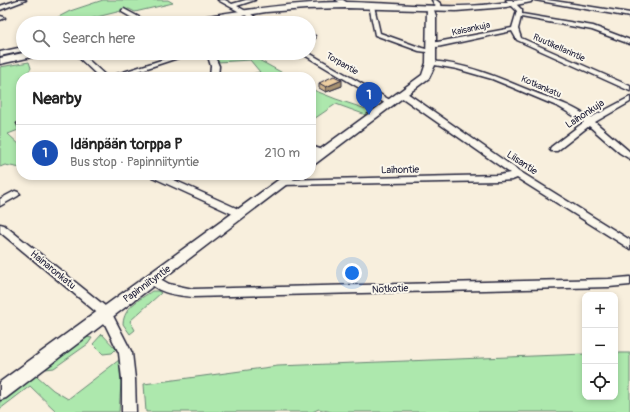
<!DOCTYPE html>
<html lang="en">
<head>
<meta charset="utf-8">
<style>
  body { margin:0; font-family:Pangolin,sans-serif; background:#f6f6f6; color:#222 }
  .controls { position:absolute; right:12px; bottom:12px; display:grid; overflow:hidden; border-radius:8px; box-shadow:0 2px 6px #0003 }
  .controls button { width:36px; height:36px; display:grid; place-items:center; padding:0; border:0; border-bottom:1px solid #e0e0e0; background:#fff; color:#222; font:20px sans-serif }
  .you { position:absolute; left:352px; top:273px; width:14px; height:14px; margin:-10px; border:3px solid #fff; border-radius:50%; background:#1a73e8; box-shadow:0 0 0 6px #1a73e833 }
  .badge { display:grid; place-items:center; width:26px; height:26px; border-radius:50%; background:#1f6fb2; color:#fff; font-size:13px; font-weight:700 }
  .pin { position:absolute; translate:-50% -33px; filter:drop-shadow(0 1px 2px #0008) }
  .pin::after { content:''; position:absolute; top:21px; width:14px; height:12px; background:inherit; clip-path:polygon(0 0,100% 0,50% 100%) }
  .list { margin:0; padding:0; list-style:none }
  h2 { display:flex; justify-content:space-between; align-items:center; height:52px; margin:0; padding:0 16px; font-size:17px }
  h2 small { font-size:13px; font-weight:400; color:#767676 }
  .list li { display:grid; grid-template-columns:26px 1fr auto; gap:12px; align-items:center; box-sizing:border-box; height:56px; padding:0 16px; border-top:1px solid #e0e0e0 }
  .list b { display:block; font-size:15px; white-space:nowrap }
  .list p { margin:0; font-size:13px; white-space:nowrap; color:#767676 }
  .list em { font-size:13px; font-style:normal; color:#767676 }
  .icon { flex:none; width:22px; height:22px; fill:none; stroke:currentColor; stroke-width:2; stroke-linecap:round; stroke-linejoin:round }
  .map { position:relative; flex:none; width:630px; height:412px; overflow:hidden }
  .search { position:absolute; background:#fff; box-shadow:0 2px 6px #0003; left:16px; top:16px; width:300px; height:44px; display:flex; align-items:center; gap:10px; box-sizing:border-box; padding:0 14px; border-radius:22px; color:#767676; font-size:15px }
  .panel { position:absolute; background:#fff; box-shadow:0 2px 6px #0003; left:16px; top:72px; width:300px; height:108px; border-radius:16px }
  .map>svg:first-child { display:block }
  .built { fill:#f5e5cb }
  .green { fill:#ade8ad; stroke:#688574 }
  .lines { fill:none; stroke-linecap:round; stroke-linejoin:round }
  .minor-casing { stroke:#22223b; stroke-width:3 }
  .tertiary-casing { stroke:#22223b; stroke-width:3 }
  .secondary-casing { stroke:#22223b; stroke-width:3 }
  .minor { fill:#fbf7ec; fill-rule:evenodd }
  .tertiary { fill:#fbf7ec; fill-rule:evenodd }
  .secondary { fill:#fbf7ec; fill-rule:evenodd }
  .wall { fill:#cdb28a; stroke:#22223b }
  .shaded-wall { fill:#a79171; stroke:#22223b }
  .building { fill:#eecfa1; stroke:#22223b }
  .labels { text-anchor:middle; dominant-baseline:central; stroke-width:4; stroke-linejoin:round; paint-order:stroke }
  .far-street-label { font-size:9px; fill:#22223b; stroke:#fbf7ec }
  .street-label { font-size:10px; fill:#22223b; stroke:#fbf7ec }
</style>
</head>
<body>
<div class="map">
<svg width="630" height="412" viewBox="0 0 630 412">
  <rect width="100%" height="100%" fill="#f8efdd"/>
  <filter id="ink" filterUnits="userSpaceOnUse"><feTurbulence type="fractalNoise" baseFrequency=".025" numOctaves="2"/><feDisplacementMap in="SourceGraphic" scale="8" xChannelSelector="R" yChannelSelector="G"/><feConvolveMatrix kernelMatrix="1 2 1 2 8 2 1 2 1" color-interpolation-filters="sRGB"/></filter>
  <g filter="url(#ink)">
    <path class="built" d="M434 0H496L441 5Z"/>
    <path class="green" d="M103 0H168L173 3 135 12 129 9 73 23H47L70 11Z
      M236 53H246L290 77H251V74L260 72 250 60 218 62 216 58Z
      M29 62 31 68 28 73 35 77H21V129L8 134 21 146V168L5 165 0 167V67Z
      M311 89 336 99 372 111 366 115 336 104 311 121Z
      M152 291H158L161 293 130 321 135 330 130 334 123 324C124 307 139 300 152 291Z
      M102 334 116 349 112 353 103 354 93 344Z
      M86 337 92 338 88 344 54 368 46 369 45 367Z
      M615 353H630V412H332L319 409 312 412H146L144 384 278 366 585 354V397H615Z
      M119 360 121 383 119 412H57L30 386 0 409V401L33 376H37L53 390 68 399Z"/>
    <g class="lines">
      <g class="minor-casing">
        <path id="minor" d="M18 0H26L0 10V6Z
          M218 0H225L232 4 246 0H255L237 6 251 14 262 23H255L247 16Z
          M336 0H343L351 5 346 6Z
          M432 0H436L441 4 442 10H438Z
          M506 0H512L522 10V14L593 26 630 40V44L592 30 521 17 518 29 521 38 630 86V91L517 40 512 31 437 47 429 45 432 43 512 28 517 11Z
          M535 0H548L630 13V17Z
          M369 5 374 6 380 33 422 48 434 51V53L419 51 375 35Z
          M124 9 148 22 149 23H141L122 12V10Z
          M0 16 4 17 5 18 0 20Z
          M313 35 315 36V38L309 40V36Z
          M23 47V51L0 56V52Z
          M74 53H81L107 77H99Z
          M183 53H193L120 77H108Z
          M207 53H213L219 66 218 77H210L211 66Z
          M301 53H309L395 103 391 105H388Z
          M431 61C467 64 498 77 531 91 551 99 572 105 590 118L630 97V102L595 122 630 152V159L620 153 589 126 557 151H551L550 149 551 147 584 122 559 107 492 79 457 69 429 64V62Z
          M401 93H407L519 171 630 240V249L517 178 512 180 499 181 279 185 277 183 279 181 282 180 499 175 510 173 401 97Z
          M311 146 326 151 327 153 323 156 311 152Z
          M150 175H163L245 212 246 214 241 217 237 216 152 177Z
          M15 191 18 192 20 194 18 196 0 206V199Z
          M0 224 4 225 110 310 132 353 135 379 136 412H122V379L119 353 101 316 0 232Z
          M153 275 169 284 193 289 609 279 630 277V285L609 287 193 297C178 295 156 294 147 279L149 276Z"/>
      </g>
      <g class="tertiary-casing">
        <path id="tertiary" d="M427 7H433L436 16V63L429 78 315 164 311 166V156L422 75 426 63Z
          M285 175H299L6 398 0 400V382Z"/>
      </g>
      <g class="secondary-casing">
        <path id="secondary" d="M519 0H532L531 2 506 7 456 11 347 8 306 9 266 12 200 23H180L185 20C238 11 291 2 345 2 403 3 462 12 519 0Z
          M23 53H42L41 55 0 64V58Z"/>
      </g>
      <use href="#minor" class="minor"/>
      <use href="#tertiary" class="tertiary"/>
      <use href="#secondary" class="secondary"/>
    </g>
    <path class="wall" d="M319 83 342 86 326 92 319 88Z
      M21 122V135L16 123Z"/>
    <path class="shaded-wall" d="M342 80V86L326 92V87Z"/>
    <path class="building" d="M334 76 342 80 326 87 319 83Z
      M21 122V129L16 123Z"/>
  </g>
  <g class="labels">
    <g class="far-street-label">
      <text transform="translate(471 29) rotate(-12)">Kaisankuja</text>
      <text transform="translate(559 48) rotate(24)">Ruutikellarintie</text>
      <text transform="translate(342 64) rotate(30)">Torpantie</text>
      <text transform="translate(541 87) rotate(23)">Kotkankatu</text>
    </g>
    <g class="street-label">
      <text transform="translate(585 114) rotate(-33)">Laihonkuja</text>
      <text transform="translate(522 163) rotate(34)">Liisantie</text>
      <text transform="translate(400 170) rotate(-1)">Laihontie</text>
      <text transform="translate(53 270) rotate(39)">Hainaronkatu</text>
      <text transform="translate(147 284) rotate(-36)">Papinniityntie</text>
      <text transform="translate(390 289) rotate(-2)">Notkotie</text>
    </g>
  </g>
</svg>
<div class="controls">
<button>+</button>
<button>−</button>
<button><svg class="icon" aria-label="locate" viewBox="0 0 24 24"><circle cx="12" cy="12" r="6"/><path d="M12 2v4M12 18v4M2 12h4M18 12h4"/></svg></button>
</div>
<div class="you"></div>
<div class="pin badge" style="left:369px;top:115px;background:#1a4fb4">1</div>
<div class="search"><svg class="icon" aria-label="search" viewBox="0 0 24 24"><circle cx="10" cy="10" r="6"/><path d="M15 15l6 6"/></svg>Search here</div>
<section class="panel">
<h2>Nearby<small></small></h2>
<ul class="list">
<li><span class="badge" style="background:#1a4fb4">1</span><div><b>Idänpään torppa P</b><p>Bus stop · Papinniityntie</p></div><em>210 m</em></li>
</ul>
</section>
</div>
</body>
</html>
